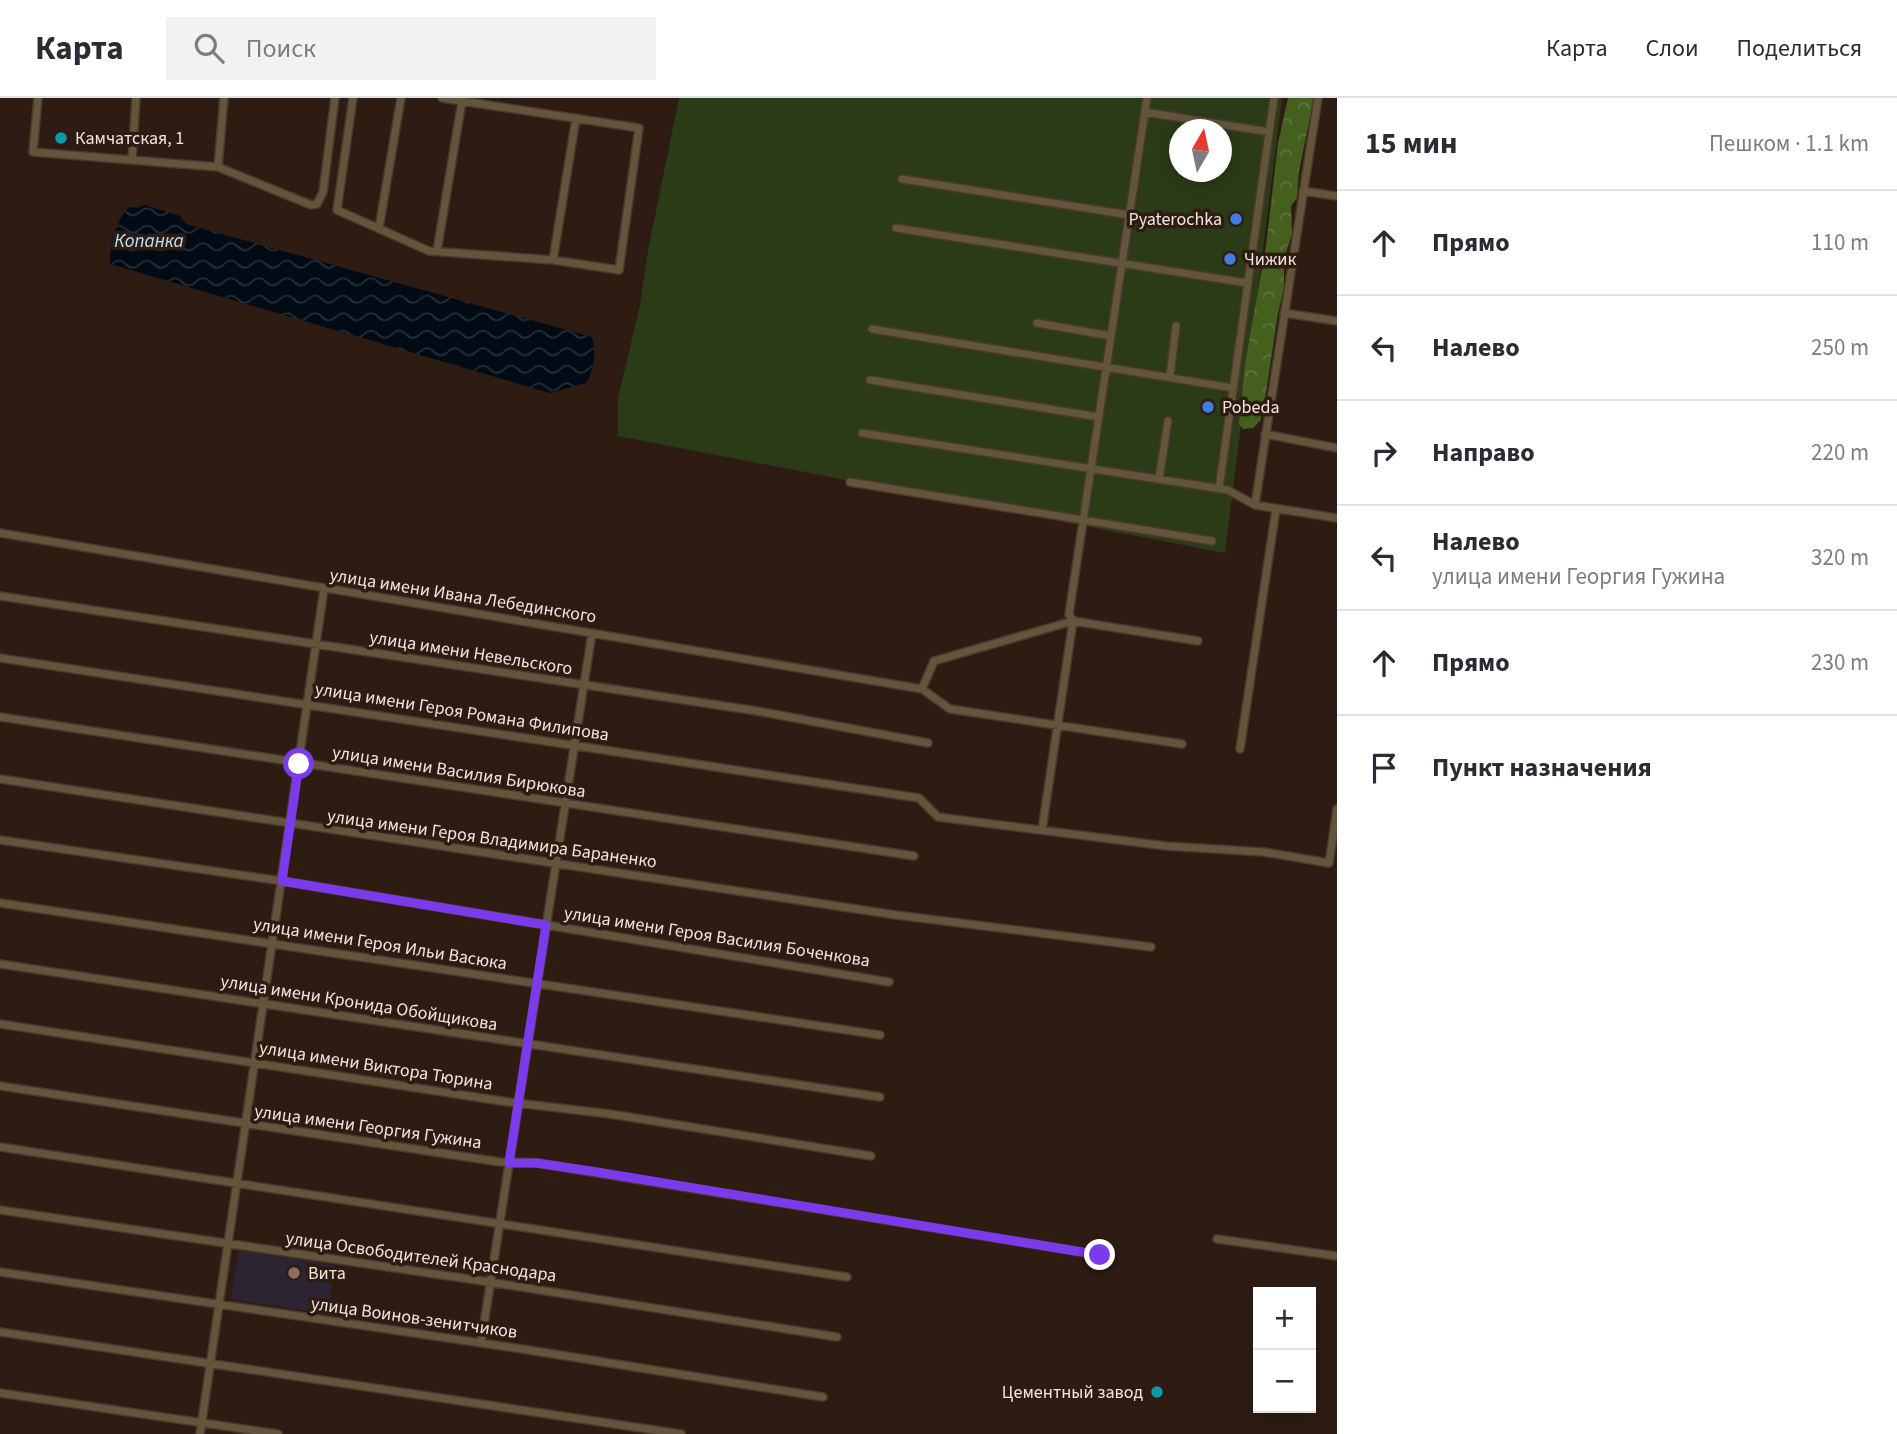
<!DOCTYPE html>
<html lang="ru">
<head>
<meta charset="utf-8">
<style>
  body { margin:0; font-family:"Source Sans 3",sans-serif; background:#f2f2f3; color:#2b2b33 }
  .controls { position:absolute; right:21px; bottom:21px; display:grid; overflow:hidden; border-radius:0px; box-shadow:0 4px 18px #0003 }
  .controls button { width:63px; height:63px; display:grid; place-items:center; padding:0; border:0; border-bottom:2px solid #e1e1e2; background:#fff; color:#2b2b33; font:35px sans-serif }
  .compass { position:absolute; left:1169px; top:21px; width:63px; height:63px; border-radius:50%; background:#fff; box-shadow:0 4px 18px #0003; rotate:9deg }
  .stop { position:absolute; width:21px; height:21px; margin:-16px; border:5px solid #7c3aed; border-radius:50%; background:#fff }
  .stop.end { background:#7c3aed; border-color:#fff; box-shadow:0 2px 7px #0008 }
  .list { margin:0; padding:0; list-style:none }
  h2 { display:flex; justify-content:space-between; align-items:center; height:91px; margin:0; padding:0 28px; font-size:30px }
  h2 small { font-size:23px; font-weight:400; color:#7c7c81 }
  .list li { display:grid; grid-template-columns:46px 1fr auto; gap:21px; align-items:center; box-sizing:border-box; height:105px; padding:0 28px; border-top:2px solid #e1e1e2 }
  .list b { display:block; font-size:26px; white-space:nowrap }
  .list p { margin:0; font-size:23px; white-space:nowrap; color:#7c7c81 }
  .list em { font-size:23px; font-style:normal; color:#7c7c81 }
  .icon { flex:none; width:38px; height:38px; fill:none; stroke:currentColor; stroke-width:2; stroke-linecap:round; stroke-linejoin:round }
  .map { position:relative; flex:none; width:1337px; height:1336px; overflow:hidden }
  header { display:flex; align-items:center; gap:42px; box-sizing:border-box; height:98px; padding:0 35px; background:#fff; border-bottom:2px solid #e1e1e2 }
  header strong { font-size:33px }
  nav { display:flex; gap:38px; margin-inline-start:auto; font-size:24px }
  .search { width:490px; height:63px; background:#f2f2f3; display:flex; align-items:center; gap:18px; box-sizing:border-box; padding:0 24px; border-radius:0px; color:#7c7c81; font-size:26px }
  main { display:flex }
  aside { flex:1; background:#fff }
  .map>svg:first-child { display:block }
  .education { fill:#2d2433 }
  .green { fill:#2b3b18; fill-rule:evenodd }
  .forest { fill:url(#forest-crowns) }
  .water { fill:url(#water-waves) }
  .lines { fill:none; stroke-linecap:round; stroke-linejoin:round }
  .street-casing { stroke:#49382f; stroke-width:10 }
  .street { stroke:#62553a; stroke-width:7 }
  .route { stroke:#7c3aed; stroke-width:9 }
  .culture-dot { fill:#0f9aa8; stroke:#2e1c13; stroke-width:2.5 }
  .shop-dot { fill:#3f7fe0; stroke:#2e1c13; stroke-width:2.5 }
  .education-dot { fill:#8d6e63; stroke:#2e1c13; stroke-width:2.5 }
  .labels { text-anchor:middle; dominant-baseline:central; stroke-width:7; stroke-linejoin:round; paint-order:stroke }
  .poi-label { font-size:18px; fill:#f1e5de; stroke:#2e1c13; text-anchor:start }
  .street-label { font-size:18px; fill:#f1e5de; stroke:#2e1c13 }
  .water-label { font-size:19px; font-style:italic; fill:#bce1f9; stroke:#2e1c13 }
</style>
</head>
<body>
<header>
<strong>Карта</strong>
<div class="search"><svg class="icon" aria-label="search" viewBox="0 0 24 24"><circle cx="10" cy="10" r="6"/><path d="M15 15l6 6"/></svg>Поиск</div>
<nav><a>Карта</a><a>Слои</a><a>Поделиться</a></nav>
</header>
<main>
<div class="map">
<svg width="1337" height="1336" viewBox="0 0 1337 1336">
  <defs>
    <pattern id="forest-crowns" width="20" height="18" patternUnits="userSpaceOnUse" patternTransform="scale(1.75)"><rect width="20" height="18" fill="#445f1e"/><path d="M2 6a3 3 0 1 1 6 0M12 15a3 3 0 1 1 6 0" fill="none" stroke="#5f763e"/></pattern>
    <pattern id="water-waves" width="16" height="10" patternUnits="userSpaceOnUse" patternTransform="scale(1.75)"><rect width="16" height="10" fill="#000b16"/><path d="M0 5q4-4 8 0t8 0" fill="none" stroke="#262e37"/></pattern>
  </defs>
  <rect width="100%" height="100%" fill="#2e1c13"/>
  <path class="education" d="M239 1152 335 1167 327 1216 231 1201Z"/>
  <path class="green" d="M679 0H1282L1225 455 618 338V301L640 207 648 153ZM1180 32H1222V74H1180Z"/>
  <path class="forest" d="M1288 0H1314L1299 73 1297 100 1291 108 1292 136 1284 161V190L1278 215 1265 301 1260 308 1261 322 1253 330 1243 331 1239 326 1245 266 1266 148 1278 45Z"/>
  <path class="water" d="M145 107 180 118 186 126 592 239C596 256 595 269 586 285L550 295 110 166C110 144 114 126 129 109L137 110Z"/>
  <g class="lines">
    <g class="street-casing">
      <path id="street" d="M38 0 33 54 218 69 311 107 317 106 323 94 335 0
        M353 0 337 112 429 153 553 162 619 172 639 30 442 0
        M1145 14 1263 33
        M132 62 136 0
        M218 69 224 0
        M902 81 1129 117
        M1303 93 1337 98
        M379 130 401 0
        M896 130 1247 185
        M437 153 462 3
        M553 162 576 20
        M1284 215 1337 223
        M1037 225 1111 238
        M872 231 1233 290
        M1170 278 1176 228
        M870 282 1099 319
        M862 335 1228 392 1255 407 1337 420
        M1265 336 1337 350
        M1159 381 1168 323
        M850 384 1212 443
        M1219 391 1274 0
        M1255 407 1318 0
        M0 435 922 591 950 611 1182 646
        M0 498 757 613 928 645
        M0 560 919 700 938 719 1166 748 1264 754 1329 765 1337 711
        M922 591 934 563 1073 523 1198 543
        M0 619 914 758
        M1240 651 1276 411
        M0 681 896 817 1151 849
        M1042 732 1073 523 1069 516 1147 0
        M0 742 282 783 889 884
        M0 805 880 937
        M0 866 880 999
        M0 926 508 1004 610 1016 871 1058
        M0 988 500 1064 537 1065 1100 1157
        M0 1049 847 1179
        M0 1112 476 1182 837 1239
        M1217 1141 1337 1158
        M0 1174 522 1251 823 1299
        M0 1234 681 1336
        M481 1245 592 535
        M0 1295 278 1336
        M200 1336 324 491"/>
    </g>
    <use href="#street" class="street"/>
  </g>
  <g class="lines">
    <path class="route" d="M299 666 282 783 546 827 509 1065H537L597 1074 1100 1157"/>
  </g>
  <g class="culture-dot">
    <circle cx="61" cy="40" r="7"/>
    <circle cx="1157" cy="1294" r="7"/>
  </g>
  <g class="shop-dot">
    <circle cx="1236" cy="121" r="7"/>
    <circle cx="1230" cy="161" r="7"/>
    <circle cx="1208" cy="309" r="7"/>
  </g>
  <circle class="education-dot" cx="294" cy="1175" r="7"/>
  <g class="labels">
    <g class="poi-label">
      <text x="75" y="40">Камчатская, 1</text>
      <text x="1222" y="121" text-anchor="end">Pyaterochka</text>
      <text x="1244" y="161">Чижик</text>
      <text x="1222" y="309">Pobeda</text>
      <text x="308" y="1175">Вита</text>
      <text x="1143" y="1294" text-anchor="end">Цементный завод</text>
    </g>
    <g class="street-label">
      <text transform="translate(463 498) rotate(9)">улица имени Ивана Лебединского</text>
      <text transform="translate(471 555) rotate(9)">улица имени Невельского</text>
      <text transform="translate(462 614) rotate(9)">улица имени Героя Романа Филипова</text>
      <text transform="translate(459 674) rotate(9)">улица имени Василия Бирюкова</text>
      <text transform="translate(492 741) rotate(8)">улица имени Героя Владимира Бараненко</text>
      <text transform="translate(717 839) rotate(9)">улица имени Героя Василия Боченкова</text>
      <text transform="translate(380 846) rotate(9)">улица имени Героя Ильи Васюка</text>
      <text transform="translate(359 905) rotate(9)">улица имени Кронида Обойщикова</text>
      <text transform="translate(376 968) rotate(9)">улица имени Виктора Тюрина</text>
      <text transform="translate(368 1029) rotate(8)">улица имени Георгия Гужина</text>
      <text transform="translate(421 1159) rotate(8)">улица Освободителей Краснодара</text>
      <text transform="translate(414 1220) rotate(8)">улица Воинов-зенитчиков</text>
    </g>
    <g class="water-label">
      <text x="149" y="143">Копанка</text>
    </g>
  </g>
</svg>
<div class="controls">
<button>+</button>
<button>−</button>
</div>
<svg class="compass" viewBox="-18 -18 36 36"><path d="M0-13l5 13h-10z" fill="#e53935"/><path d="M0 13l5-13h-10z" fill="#7c7c81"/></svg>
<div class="stop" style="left:299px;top:666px"></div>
<div class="stop end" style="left:1100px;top:1157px"></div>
</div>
<aside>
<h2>15 мин<small>Пешком · 1.1 km</small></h2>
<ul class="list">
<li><svg class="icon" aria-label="ahead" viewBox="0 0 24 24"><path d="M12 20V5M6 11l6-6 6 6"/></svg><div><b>Прямо</b></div><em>110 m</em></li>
<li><svg class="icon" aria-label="left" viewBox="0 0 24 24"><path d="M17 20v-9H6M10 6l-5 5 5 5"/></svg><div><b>Налево</b></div><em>250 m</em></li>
<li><svg class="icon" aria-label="right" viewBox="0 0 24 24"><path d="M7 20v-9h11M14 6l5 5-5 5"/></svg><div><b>Направо</b></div><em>220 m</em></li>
<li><svg class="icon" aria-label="left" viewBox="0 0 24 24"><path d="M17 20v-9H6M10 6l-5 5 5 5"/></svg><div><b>Налево</b><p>улица имени Георгия Гужина</p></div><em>320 m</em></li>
<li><svg class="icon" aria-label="ahead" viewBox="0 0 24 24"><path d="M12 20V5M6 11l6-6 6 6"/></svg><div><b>Прямо</b></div><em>230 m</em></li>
<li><svg class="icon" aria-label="arrive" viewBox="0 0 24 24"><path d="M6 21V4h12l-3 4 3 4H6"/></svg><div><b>Пункт назначения</b></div></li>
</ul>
</aside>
</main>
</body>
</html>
